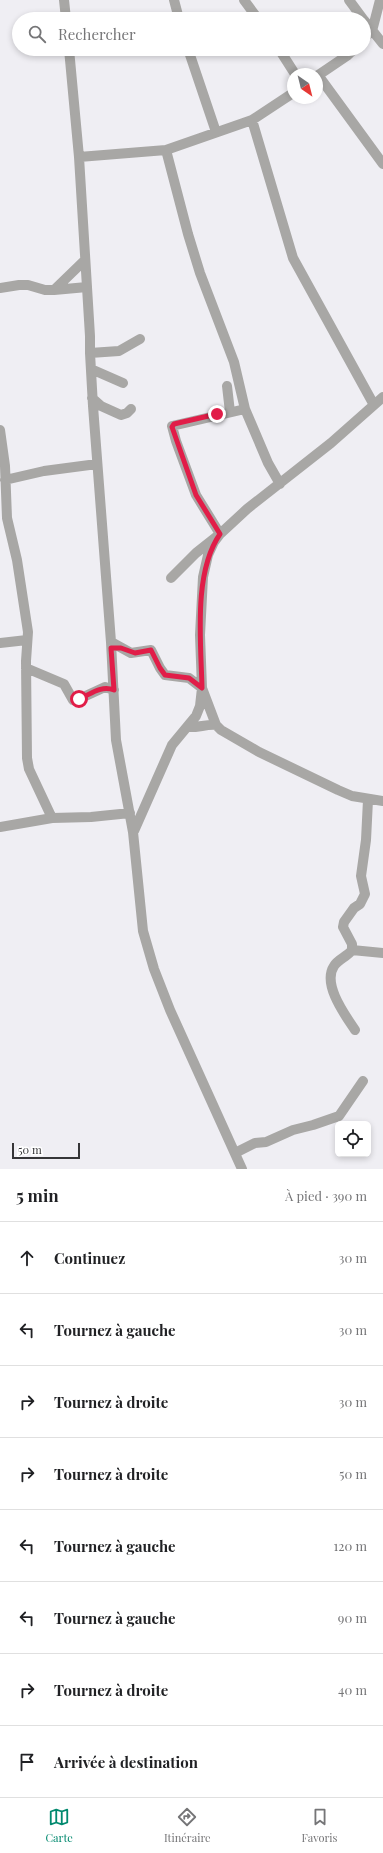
<!DOCTYPE html>
<html lang="fr">
<head>
<meta charset="utf-8">
<style>
  body { margin:0; font-family:"Playfair Display",serif; background:#f6f6f6; color:#202124 }
  .controls { position:absolute; right:12px; bottom:12px; display:grid; overflow:hidden; border-radius:6px; box-shadow:0 2px 6px #0003 }
  .controls button { width:36px; height:36px; display:grid; place-items:center; padding:0; border:0; border-bottom:1px solid #e0e0e0; background:#fff; color:#202124; font:20px sans-serif }
  .compass { position:absolute; left:287px; top:68px; width:36px; height:36px; border-radius:50%; background:#fff; box-shadow:0 2px 6px #0003; rotate:145deg }
  .scale { position:absolute; left:12px; bottom:10px; width:68px; box-sizing:border-box; padding-left:4px; border:2px solid #353537; border-top:0; font-size:11px; line-height:14px; white-space:nowrap; color:#353537; -webkit-text-stroke:3px #fff; paint-order:stroke }
  .stop { position:absolute; width:12px; height:12px; margin:-9px; border:3px solid #e11d48; border-radius:50%; background:#fff }
  .stop.end { background:#e11d48; border-color:#fff; box-shadow:0 1px 4px #0008 }
  .list { margin:0; padding:0; list-style:none }
  h2 { display:flex; justify-content:space-between; align-items:center; height:52px; margin:0; padding:0 16px; font-size:17px }
  h2 small { font-size:13px; font-weight:400; color:#757577 }
  .list li { display:grid; grid-template-columns:26px 1fr auto; gap:12px; align-items:center; box-sizing:border-box; height:72px; padding:0 16px; border-top:1px solid #e0e0e0 }
  .list b { display:block; font-size:15px; white-space:nowrap }
  .list em { font-size:13px; font-style:normal; color:#757577 }
  .icon { flex:none; width:22px; height:22px; fill:none; stroke:currentColor; stroke-width:2; stroke-linecap:round; stroke-linejoin:round }
  .map { position:relative; flex:none; width:383px; height:1169px; overflow:hidden }
  .search { position:absolute; background:#fff; box-shadow:0 2px 6px #0003; left:12px; right:12px; top:12px; height:44px; display:flex; align-items:center; gap:10px; box-sizing:border-box; padding:0 14px; border-radius:22px; color:#757577; font-size:15px }
  .sheet { height:628px; background:#fff }
  nav { display:flex; justify-content:space-around; align-items:center; box-sizing:border-box; height:56px; border-top:1px solid #e0e0e0; background:#fff; font-size:11px; color:#757577 }
  nav a { display:grid; justify-items:center; gap:2px }
  nav .on { color:#01896e }
  .map>svg:first-child { display:block }
  .lines { fill:none; stroke-linecap:round; stroke-linejoin:round }
  .minor { stroke:#a8a7a5; stroke-width:10 }
  .route { stroke:#e11d48; stroke-width:5 }
</style>
</head>
<body>
<div class="map">
<svg width="383" height="1169" viewBox="0 0 383 1169">
  <rect width="100%" height="100%" fill="#efeef3"/>
  <g class="lines">
    <path class="minor" d="M64 0 66 19
      M174 0 179 19
      M244 0 258 19
      M349 0 363 19
      M364 20 383 44
      M364 38 372 31 380 0
      M69 49 79 157 90 336V353L93 406 111 642 116 740 133 832 143 931 154 969 170 1010 242 1169
      M188 49 216 132
      M279 49 295 74
      M318 75 383 164
      M317 76 348 55 354 49
      M252 120 293 258 374 405
      M166 150 188 234 200 273 234 362 245 409 268 463 280 484
      M79 157 166 150 252 120 293 93
      M0 288 19 285H28L45 290H54L87 287
      M54 290 85 260
      M90 353 119 351 140 339
      M91 369 123 383
      M227 386 230 412
      M92 398 101 406 121 415 127 413 131 409
      M0 430 5 466 7 518 17 560 28 632 26 661 27 758 29 769 52 818
      M5 480 44 471 97 464
      M171 578 196 553 220 534 196 495 176 441 172 426 245 409
      M111 642 131 653 151 650 160 668 165 675 189 678 202 688 216 725 221 730 259 752 338 790 352 796 383 801
      M0 643 27 640
      M26 668 64 684 73 700 79 699 105 687 114 690
      M187 727C198 728 206 724 216 725
      M0 827 52 818 91 817 130 813
      M134 831 172 745 196 716 200 706 202 688 200 635 203 577 208 555 214 542 220 534 247 509 331 443 383 397
      M352 950 383 953
      M355 1030C345 1015 322 984 334 966 338 959 347 957 352 950V944L343 927 344 922 354 908 360 904 365 894 361 876 366 840 368 800
      M235 1153 255 1143 266 1142 293 1130 313 1125 339 1116 363 1081"/>
  </g>
  <g class="lines">
    <path class="route" d="M79 699C91 694 101 685 114 690L111 648H121L135 653 151 650 160 668 165 675 189 678 202 688C201 642 193 573 220 534L196 495 172 427 174 424 217 414"/>
  </g>
</svg>
<div class="controls">
<button><svg class="icon" aria-label="locate" viewBox="0 0 24 24"><circle cx="12" cy="12" r="6"/><path d="M12 2v4M12 18v4M2 12h4M18 12h4"/></svg></button>
</div>
<svg class="compass" viewBox="-18 -18 36 36"><path d="M0-13l5 13h-10z" fill="#e53935"/><path d="M0 13l5-13h-10z" fill="#757577"/></svg>
<div class="scale">50 m</div>
<div class="stop" style="left:79px;top:699px"></div>
<div class="stop end" style="left:217px;top:414px"></div>
<div class="search"><svg class="icon" aria-label="search" viewBox="0 0 24 24"><circle cx="10" cy="10" r="6"/><path d="M15 15l6 6"/></svg>Rechercher</div>
</div>
<section class="sheet">
<h2>5 min<small>À pied · 390 m</small></h2>
<ul class="list">
<li><svg class="icon" aria-label="ahead" viewBox="0 0 24 24"><path d="M12 20V5M6 11l6-6 6 6"/></svg><div><b>Continuez</b></div><em>30 m</em></li>
<li><svg class="icon" aria-label="left" viewBox="0 0 24 24"><path d="M17 20v-9H6M10 6l-5 5 5 5"/></svg><div><b>Tournez à gauche</b></div><em>30 m</em></li>
<li><svg class="icon" aria-label="right" viewBox="0 0 24 24"><path d="M7 20v-9h11M14 6l5 5-5 5"/></svg><div><b>Tournez à droite</b></div><em>30 m</em></li>
<li><svg class="icon" aria-label="right" viewBox="0 0 24 24"><path d="M7 20v-9h11M14 6l5 5-5 5"/></svg><div><b>Tournez à droite</b></div><em>50 m</em></li>
<li><svg class="icon" aria-label="left" viewBox="0 0 24 24"><path d="M17 20v-9H6M10 6l-5 5 5 5"/></svg><div><b>Tournez à gauche</b></div><em>120 m</em></li>
<li><svg class="icon" aria-label="left" viewBox="0 0 24 24"><path d="M17 20v-9H6M10 6l-5 5 5 5"/></svg><div><b>Tournez à gauche</b></div><em>90 m</em></li>
<li><svg class="icon" aria-label="right" viewBox="0 0 24 24"><path d="M7 20v-9h11M14 6l5 5-5 5"/></svg><div><b>Tournez à droite</b></div><em>40 m</em></li>
<li><svg class="icon" aria-label="arrive" viewBox="0 0 24 24"><path d="M6 21V4h12l-3 4 3 4H6"/></svg><div><b>Arrivée à destination</b></div></li>
</ul>
</section>
<nav>
<a class="on"><svg class="icon" aria-label="map" viewBox="0 0 24 24"><path d="M3 6l6-2 6 2 6-2v14l-6 2-6-2-6 2zM9 4v14M15 6v14"/></svg>Carte</a>
<a><svg class="icon" aria-label="directions" viewBox="0 0 24 24"><path d="M12 3l9 9-9 9-9-9zM9 14v-3h6M13 9l2 2-2 2"/></svg>Itinéraire</a>
<a><svg class="icon" aria-label="saved" viewBox="0 0 24 24"><path d="M7 4h10v16l-5-4-5 4z"/></svg>Favoris</a>
</nav>
</body>
</html>
